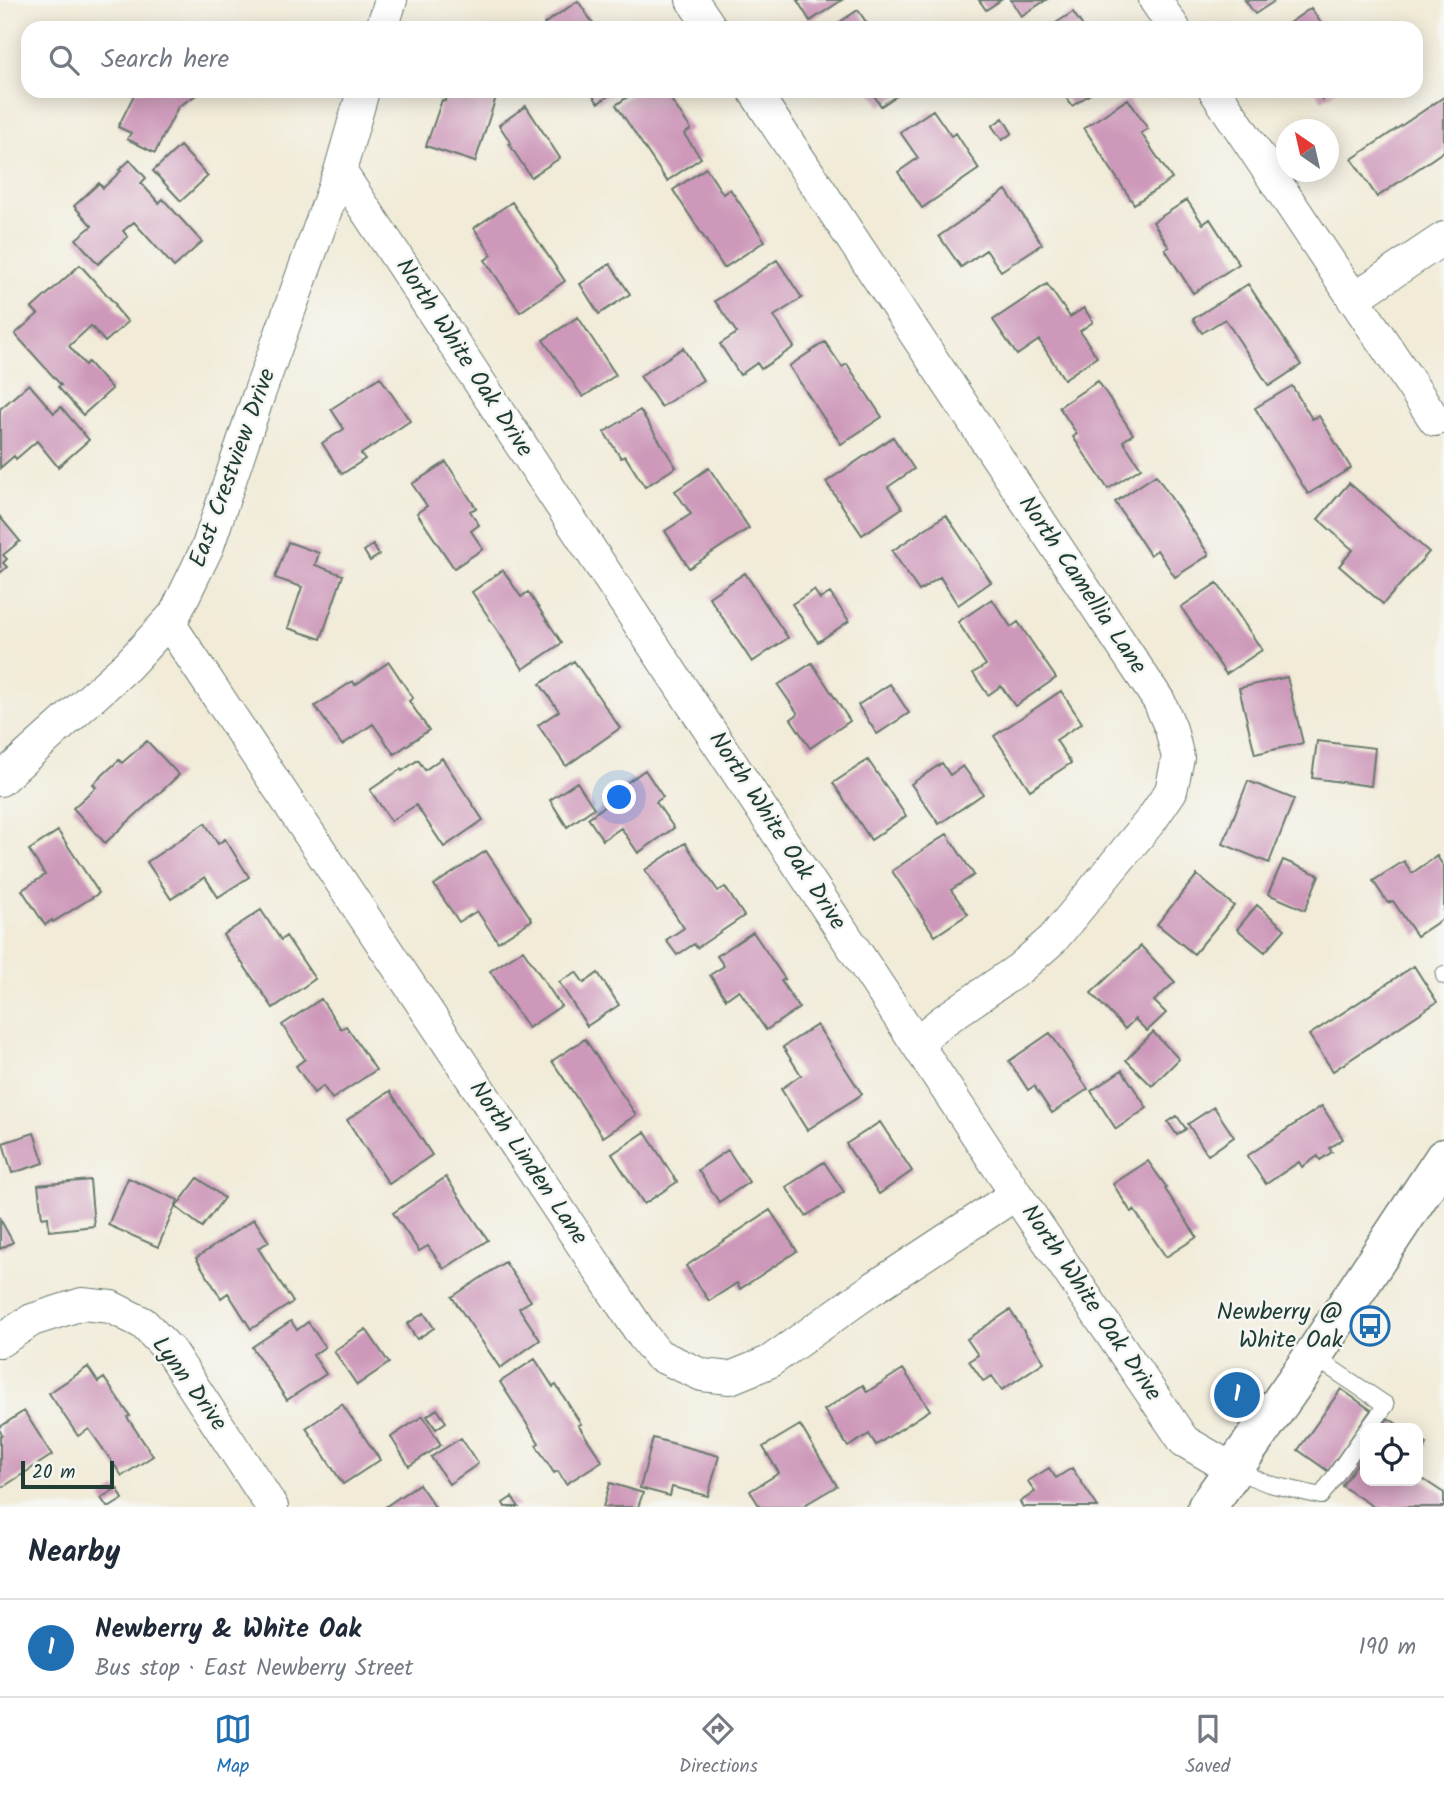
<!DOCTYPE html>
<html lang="en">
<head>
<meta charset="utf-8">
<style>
  body { margin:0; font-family:Kalam,sans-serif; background:#f2f2f3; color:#1f2937 }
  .controls { position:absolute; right:21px; bottom:21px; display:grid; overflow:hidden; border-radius:14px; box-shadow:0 4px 18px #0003 }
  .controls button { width:63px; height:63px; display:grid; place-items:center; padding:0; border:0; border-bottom:2px solid #e0e1e3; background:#fff; color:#1f2937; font:35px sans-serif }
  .compass { position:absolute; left:1276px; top:119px; width:63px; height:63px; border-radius:50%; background:#fff; box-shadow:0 4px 18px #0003; rotate:326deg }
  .scale { position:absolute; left:21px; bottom:18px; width:93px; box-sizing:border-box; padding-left:7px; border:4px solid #1f3d34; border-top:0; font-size:19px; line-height:24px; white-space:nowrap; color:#1f3d34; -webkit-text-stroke:5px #f6f6f2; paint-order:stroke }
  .you { position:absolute; left:620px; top:798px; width:24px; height:24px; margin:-18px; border:5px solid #fff; border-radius:50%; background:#1a73e8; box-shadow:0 0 0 10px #1a73e833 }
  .badge { display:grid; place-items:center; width:46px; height:46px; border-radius:50%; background:#1f6fb2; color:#fff; font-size:23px; font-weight:700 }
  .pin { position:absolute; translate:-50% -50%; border:4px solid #fff; box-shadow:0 2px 7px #0006 }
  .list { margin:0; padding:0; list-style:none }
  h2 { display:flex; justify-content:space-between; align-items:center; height:91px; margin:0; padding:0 28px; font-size:30px }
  h2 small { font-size:23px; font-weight:400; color:#747a83 }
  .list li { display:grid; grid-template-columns:46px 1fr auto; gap:21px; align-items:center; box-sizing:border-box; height:98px; padding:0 28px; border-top:2px solid #e0e1e3 }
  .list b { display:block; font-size:26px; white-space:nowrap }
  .list p { margin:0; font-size:23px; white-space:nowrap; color:#747a83 }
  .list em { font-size:23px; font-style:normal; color:#747a83 }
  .icon { flex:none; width:38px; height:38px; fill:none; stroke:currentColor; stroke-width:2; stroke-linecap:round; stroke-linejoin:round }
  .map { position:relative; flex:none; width:1444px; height:1507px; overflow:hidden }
  .search { position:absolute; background:#fff; box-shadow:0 4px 18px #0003; left:21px; right:21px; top:21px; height:77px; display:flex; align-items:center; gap:18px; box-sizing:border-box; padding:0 24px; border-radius:21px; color:#747a83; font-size:26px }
  .sheet { height:189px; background:#fff }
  nav { display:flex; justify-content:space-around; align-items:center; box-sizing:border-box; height:98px; border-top:2px solid #e0e1e3; background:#fff; font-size:19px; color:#747a83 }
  nav a { display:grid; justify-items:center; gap:4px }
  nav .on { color:#1f6fb2 }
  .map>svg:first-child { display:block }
  .building { fill:#cd98b9 }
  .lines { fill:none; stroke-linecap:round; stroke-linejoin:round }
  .lane-casing { stroke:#687a6d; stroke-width:18 }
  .street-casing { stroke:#687a6d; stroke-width:34 }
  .secondary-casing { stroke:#687a6d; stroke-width:41 }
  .lane { stroke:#fff; stroke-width:16 }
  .street { stroke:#fff; stroke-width:32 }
  .secondary { stroke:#fff; stroke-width:38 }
  .labels { text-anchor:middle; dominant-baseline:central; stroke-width:5; stroke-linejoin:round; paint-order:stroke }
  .street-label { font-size:24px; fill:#1f3d34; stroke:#f6f6f2 }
  .poi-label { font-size:24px; fill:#1f3d34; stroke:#f6f6f2; text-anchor:end }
</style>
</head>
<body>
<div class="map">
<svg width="1444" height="1507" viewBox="0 0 1444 1507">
  <rect width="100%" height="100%" fill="#f6f6f2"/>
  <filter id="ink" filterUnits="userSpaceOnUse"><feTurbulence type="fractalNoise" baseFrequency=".0143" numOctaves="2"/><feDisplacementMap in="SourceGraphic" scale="14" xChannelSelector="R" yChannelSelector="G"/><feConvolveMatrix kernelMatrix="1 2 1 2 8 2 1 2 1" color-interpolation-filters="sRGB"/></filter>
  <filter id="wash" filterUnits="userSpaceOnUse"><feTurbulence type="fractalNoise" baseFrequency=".00686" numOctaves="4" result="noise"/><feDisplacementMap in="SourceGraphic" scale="28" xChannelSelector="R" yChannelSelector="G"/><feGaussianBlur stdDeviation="1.57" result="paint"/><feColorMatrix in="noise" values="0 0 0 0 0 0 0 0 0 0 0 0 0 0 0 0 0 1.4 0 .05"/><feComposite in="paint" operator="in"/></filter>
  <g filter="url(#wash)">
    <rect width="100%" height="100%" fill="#f1ebd8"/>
    <g id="blocks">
      <path class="building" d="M797 0H842L810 21Z
        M979 0H1001L986 10Z
        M1011 0H1046L1021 16Z
        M1245 0H1276L1255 14Z
        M578 1 596 28H547L544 24Z
        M1311 8 1324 28H1282Z
        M858 10 870 28H831Z
        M1073 12 1084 28H1048Z
        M133 91H202L178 107 155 153 127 139 131 133 118 127 135 93Z
        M448 91H498L475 162 426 146 442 100 445 101Z
        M590 91H616L598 103Z
        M636 91H665L691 129 684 134 701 158 667 181 616 105Z
        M871 91H904L881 106Z
        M1061 91H1095L1072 106Z
        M1316 91H1336L1322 100Z
        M1444 97V151L1377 197 1352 159Z
        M1128 99 1148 129 1141 133 1172 179 1134 204 1084 128Z
        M526 106 560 158 531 177 509 144 511 143 499 125Z
        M933 110 951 136 956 133 979 169 922 208 898 172 918 158 900 132Z
        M1003 118 1012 133 1002 140 992 126Z
        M180 146 208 176 181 201 153 171Z
        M130 160 146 178 141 183 159 203 163 199 202 242 174 267 134 222 123 231 128 237 98 264 76 239 92 226 74 206 99 183 103 188 121 171 119 170Z
        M706 168 723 194 730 189 765 241 724 268 673 190Z
        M1006 190 1042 244 1001 271 986 250 961 267 939 236Z
        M1187 200 1203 224 1210 219 1239 264 1193 293 1165 249 1169 247 1153 222Z
        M512 202 565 281 520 312 485 260 492 255 474 228Z
        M777 260 802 298 774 316 794 347 761 369 757 363 740 375 720 344 737 333 715 301Z
        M610 264 630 294 599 314 580 284Z
        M80 265 116 305 115 307 128 322 105 342 91 326 69 346 85 365 88 362 112 389 83 415 58 387 61 385 15 334 38 314 32 308Z
        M1047 284 1070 317 1084 308 1093 322 1080 331 1097 357 1064 379 1039 340 1017 355 993 320Z
        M1248 284 1301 365 1269 386 1225 319 1202 333 1193 319Z
        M578 317 616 375 583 397 543 340Z
        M825 342 842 367 847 364 882 417 841 444 789 366Z
        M683 348 703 380 661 407 640 376Z
        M380 377 410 421 361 454 365 459 342 474 322 443 344 429 331 409Z
        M1098 381 1133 434 1123 441 1141 468 1108 489 1073 437 1077 434 1059 407Z
        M29 384 54 413 61 407 89 440 58 467 37 441 16 459 14 456 0 468V409Z
        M1292 386 1312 419 1319 416 1351 468 1308 494 1255 408Z
        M640 410 676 467 645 487 625 456 621 458 604 432Z
        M893 437 914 469 888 487 902 508 862 535 826 482Z
        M446 462 476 508 470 511 479 525 471 531 483 549 454 568 417 513 427 506 412 484Z
        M709 468 749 528 689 568 665 531 691 514 675 491Z
        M1156 475 1209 555 1175 577 1157 550 1150 555 1115 502Z
        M1349 483 1429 552 1383 604 1339 566 1353 550 1318 519Z
        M946 515 991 582 958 605 940 577 919 591 892 551Z
        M0 517 20 541 3 555 7 559 3 563 7 567 0 573Z
        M288 542 319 553 315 565 343 575 321 639 288 628 302 587 275 578Z
        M373 545 379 555 370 561 364 551Z
        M503 570 521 597 528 592 562 643 523 669 472 592Z
        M745 573 788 638 752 662 709 597Z
        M1217 583 1262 650 1226 674 1181 607Z
        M814 590 820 599 830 593 849 621 818 642 792 604Z
        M992 599 1011 627 1018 622 1056 678 1015 706 1001 686 988 695 973 673 986 665 958 622Z
        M574 661 620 728 566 766 538 725 559 711 540 684Z
        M389 662 413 698 409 701 429 730 394 754 373 724 342 745 315 706 353 681 355 685Z
        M812 663 850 721 810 748 791 719 798 714 778 685Z
        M1287 677 1303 743 1255 754 1239 688Z
        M890 684 909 713 877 734 858 705Z
        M1061 691 1082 723 1056 740 1071 763 1030 790 994 736Z
        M147 741 179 775 105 843 73 808 96 787 93 784 119 760 122 763Z
        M1317 741 1375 748 1371 786 1312 778Z
        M442 758 483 820 444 847 416 805 391 821 370 790 401 769 402 771 418 760 425 770Z
        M868 760 906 816 871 840 833 783Z
        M942 763 950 775 963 766 983 794 939 824 911 784Z
        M645 770 663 797 656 802 674 828 638 853 621 828 603 840 588 818 605 806 601 801Z
        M1248 781 1294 799 1269 863 1223 844Z
        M577 782 594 808 567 827 550 800Z
        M205 823 218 844 225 839 249 877 218 897 205 877 171 899 147 862Z
        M58 831 99 893 53 922 52 920 45 925 22 890 45 875 29 850Z
        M947 834 974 875 951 890 968 914 935 936 892 871Z
        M685 843 718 891 725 887 744 916 697 948 694 944 677 955 666 940 684 928 645 870Z
        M486 851 532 920 498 942 477 911 459 922 434 885Z
        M1437 856 1444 867V918L1417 936 1393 901 1388 903 1373 881 1404 861 1412 873Z
        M1283 860 1319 875 1305 910 1268 894Z
        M1197 875 1234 906 1194 954 1157 924Z
        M1257 905 1285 929 1265 952 1237 929Z
        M261 910 281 940 286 936 315 979 273 1008 223 935Z
        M753 932 785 979 781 981 799 1008 766 1030 739 990 726 999 710 975 724 966 717 956Z
        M1141 946 1175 982 1154 1001 1166 1013 1147 1031 1135 1019 1125 1029 1091 993Z
        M523 950 561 1006 528 1028 490 971Z
        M1414 966 1437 1002 1333 1071 1309 1035Z
        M576 972 584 983 598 973 619 1005 587 1026 559 982Z
        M321 999 341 1029 346 1026 376 1070 332 1099 323 1086 314 1093 296 1066 305 1059 282 1025Z
        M817 1025 862 1094 807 1130 781 1089 801 1075 783 1047Z
        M1153 1032 1179 1059 1152 1086 1126 1060Z
        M1050 1033 1088 1089 1052 1113 1034 1086 1028 1090 1009 1061Z
        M585 1039 636 1115 603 1137 552 1061Z
        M1122 1070 1147 1108 1116 1129 1091 1091Z
        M390 1091 432 1155 389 1184 347 1120Z
        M1322 1106 1343 1139 1329 1148 1332 1152 1320 1160 1318 1156 1302 1167 1299 1162 1266 1184 1247 1156Z
        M1214 1107 1234 1137 1208 1155 1188 1124Z
        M1177 1116 1186 1129 1177 1135 1168 1122Z
        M880 1122 912 1171 879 1194 846 1144Z
        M645 1132 677 1182 644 1204 612 1154Z
        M34 1133 44 1163 12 1173 3 1143Z
        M728 1150 749 1182 719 1202 698 1170Z
        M1148 1161 1167 1188 1165 1189 1197 1237 1166 1257 1134 1210 1131 1212 1113 1184Z
        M824 1162 844 1192 806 1216 786 1187Z
        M446 1177 488 1240 444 1269 428 1246 419 1251 393 1213Z
        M128 1178 178 1200 158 1247 108 1225Z
        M198 1178 224 1198 202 1227 176 1207Z
        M90 1180 94 1226 49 1231 48 1217 42 1218 38 1185Z
        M770 1210 797 1251 740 1289 737 1283 709 1301 686 1266Z
        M0 1219 13 1242 0 1249Z
        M254 1219 269 1242 258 1248 293 1302 251 1329 228 1293 221 1298 196 1258Z
        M505 1262 531 1301 519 1308 540 1340 500 1368 452 1297Z
        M1010 1310 1044 1362 1002 1390 992 1376 983 1381 969 1361 978 1355 967 1339Z
        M424 1313 434 1328 417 1339 407 1324Z
        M291 1321 297 1330 308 1322 325 1347 313 1355 326 1374 287 1400 252 1347Z
        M366 1329 389 1363 357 1385 334 1351Z
        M535 1359 553 1387 556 1385 581 1424 578 1425 602 1461 566 1484 558 1471 554 1473 536 1445 539 1443 500 1382Z
        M88 1367 98 1382 104 1378 130 1416 127 1417 153 1456 122 1476 89 1429 78 1436 49 1393Z
        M903 1369 930 1410 876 1445 869 1434 848 1447 824 1410 863 1385 867 1392Z
        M1341 1389 1371 1410 1328 1471 1298 1450Z
        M342 1404 380 1460 343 1484 306 1428Z
        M437 1409 446 1422 436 1429 427 1416Z
        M24 1411 52 1455 0 1489V1436L2 1435 0 1431V1427Z
        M423 1416 441 1445 409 1466 391 1437Z
        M1388 1418 1403 1428H1381Z
        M800 1425 837 1486 801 1507H760L750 1491 779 1473 763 1447Z
        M461 1438 478 1464 449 1484 431 1457Z
        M653 1438 719 1456 708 1496 672 1487 670 1496 640 1488Z
        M1418 1438 1427 1444 1418 1457Z
        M1365 1452V1481H1418V1476L1444 1493V1507H1374L1342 1486Z
        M1049 1468 1056 1478 1072 1468 1098 1507H1023L1020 1502 1035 1492 1028 1481Z
        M610 1483 643 1493 638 1507H603Z
        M419 1484 435 1507H385Z
        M117 1488 123 1499 110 1507H107L101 1498Z
        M512 1497 519 1507H505L503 1503Z"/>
    </g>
  </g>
  <g filter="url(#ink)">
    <use href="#blocks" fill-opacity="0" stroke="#687a6d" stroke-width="2"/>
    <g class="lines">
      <g class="lane-casing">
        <path id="lane" d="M1444 974V976
          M1313 1356 1386 1405 1369 1428
          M1234 1470 1269 1484 1321 1496 1365 1433"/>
      </g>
      <g class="street-casing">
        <path id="street" d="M692 0 711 28
          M1155 0 1174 28
          M382 28 391 0
          M754 91 1159 701 1171 729 1178 758 1171 791 1152 819 1053 939 1019 969 943 1021 917 1042
          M1215 91 1435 420
          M340 171 1016 1194 1184 1441 1234 1470
          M1353 299 1444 238
          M169 623 643 1336 658 1355 702 1375 730 1378 769 1362 872 1289 1016 1194
          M0 780 128 665 175 614 208 546 259 394 340 171 363 91
          M0 1341 32 1320 82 1304 111 1307 143 1323 170 1351 272 1507"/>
      </g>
      <g class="secondary-casing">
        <path id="secondary" d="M1207 1507 1313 1356 1444 1158"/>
      </g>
      <use href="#lane" class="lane"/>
      <use href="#street" class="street"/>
      <use href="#secondary" class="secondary"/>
    </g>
  </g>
  <defs>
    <g id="bus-ring" transform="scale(2.0125)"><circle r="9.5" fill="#f6f6f2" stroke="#1f6fb2" stroke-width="1.5"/><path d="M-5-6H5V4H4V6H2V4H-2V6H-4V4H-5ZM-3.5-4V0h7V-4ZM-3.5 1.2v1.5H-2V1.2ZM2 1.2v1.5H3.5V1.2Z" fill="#1f6fb2"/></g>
  </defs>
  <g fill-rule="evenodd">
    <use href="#bus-ring" x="1370" y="1326"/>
  </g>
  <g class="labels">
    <g class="street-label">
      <text transform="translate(464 358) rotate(57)">North White Oak Drive</text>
      <text transform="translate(233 468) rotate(-70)">East Crestview Drive</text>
      <text transform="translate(1082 585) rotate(56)">North Camellia Lane</text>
      <text transform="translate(777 831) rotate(57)">North White Oak Drive</text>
      <text transform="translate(528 1163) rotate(56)">North Linden Lane</text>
      <text transform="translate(1091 1303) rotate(56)">North White Oak Drive</text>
      <text transform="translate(189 1384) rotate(54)">Lynn Drive</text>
    </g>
    <g class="poi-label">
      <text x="1343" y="1312">Newberry @<tspan x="1343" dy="28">White Oak</tspan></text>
    </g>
  </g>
</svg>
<div class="controls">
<button><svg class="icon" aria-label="locate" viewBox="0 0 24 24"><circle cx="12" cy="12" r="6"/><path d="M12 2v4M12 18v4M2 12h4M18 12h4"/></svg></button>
</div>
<svg class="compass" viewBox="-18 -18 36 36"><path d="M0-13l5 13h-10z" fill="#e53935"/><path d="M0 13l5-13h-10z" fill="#747a83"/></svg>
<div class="scale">20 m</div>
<div class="you"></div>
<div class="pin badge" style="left:1237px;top:1395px">1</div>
<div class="search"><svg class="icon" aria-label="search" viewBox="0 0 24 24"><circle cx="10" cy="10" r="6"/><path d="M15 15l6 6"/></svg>Search here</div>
</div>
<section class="sheet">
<h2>Nearby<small></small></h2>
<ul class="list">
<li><span class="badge">1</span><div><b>Newberry &amp; White Oak</b><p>Bus stop · East Newberry Street</p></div><em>190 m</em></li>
</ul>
</section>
<nav>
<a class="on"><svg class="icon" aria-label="map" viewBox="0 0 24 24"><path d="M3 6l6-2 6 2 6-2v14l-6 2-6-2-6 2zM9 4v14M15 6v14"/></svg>Map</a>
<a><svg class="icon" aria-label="directions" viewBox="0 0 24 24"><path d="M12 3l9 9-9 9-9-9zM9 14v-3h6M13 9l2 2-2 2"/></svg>Directions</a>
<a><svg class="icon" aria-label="saved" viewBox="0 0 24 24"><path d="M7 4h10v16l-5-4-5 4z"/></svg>Saved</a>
</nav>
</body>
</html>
